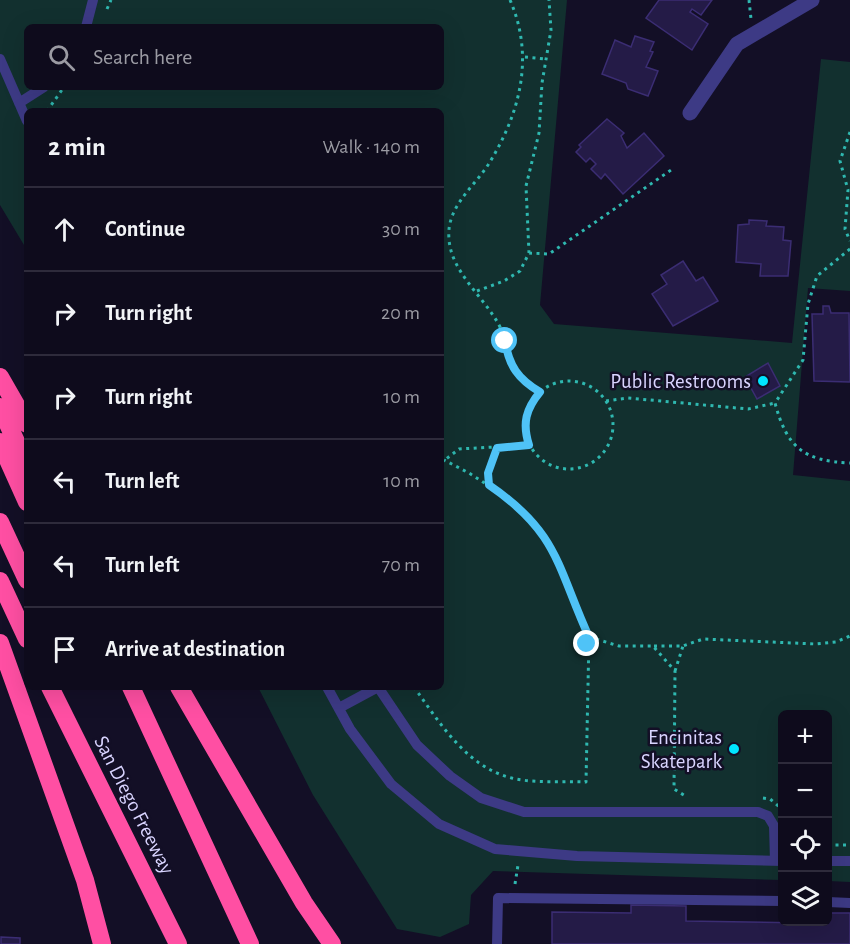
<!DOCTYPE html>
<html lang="en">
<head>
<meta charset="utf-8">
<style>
  body { margin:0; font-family:"Alegreya Sans",sans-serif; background:#171425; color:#f1f3f6 }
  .controls { position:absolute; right:18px; bottom:18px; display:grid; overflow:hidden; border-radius:9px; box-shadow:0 6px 24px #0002 }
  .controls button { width:54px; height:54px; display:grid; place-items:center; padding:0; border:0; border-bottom:2px solid #2e2b3b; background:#0e0b1c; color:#f1f3f6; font:30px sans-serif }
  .stop { position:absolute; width:18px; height:18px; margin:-14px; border:4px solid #4fc3f7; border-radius:50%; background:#fff }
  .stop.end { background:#4fc3f7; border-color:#fff; box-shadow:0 2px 6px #0008 }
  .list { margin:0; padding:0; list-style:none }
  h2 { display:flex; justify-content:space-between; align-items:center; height:78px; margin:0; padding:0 24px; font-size:26px }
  h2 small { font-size:20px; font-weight:400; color:#9b9ba3 }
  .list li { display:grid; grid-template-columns:39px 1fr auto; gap:18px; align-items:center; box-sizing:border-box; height:84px; padding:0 24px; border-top:2px solid #2e2b3b }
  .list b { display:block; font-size:22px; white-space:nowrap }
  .list em { font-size:20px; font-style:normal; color:#9b9ba3 }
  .icon { flex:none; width:33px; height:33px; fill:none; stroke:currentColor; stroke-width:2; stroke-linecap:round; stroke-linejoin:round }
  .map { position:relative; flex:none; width:850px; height:944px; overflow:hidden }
  .search { position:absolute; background:#0e0b1c; box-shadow:0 6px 24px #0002; left:24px; top:24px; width:420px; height:66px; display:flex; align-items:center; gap:15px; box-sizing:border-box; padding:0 21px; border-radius:9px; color:#9b9ba3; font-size:22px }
  .panel { position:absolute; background:#0e0b1c; box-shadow:0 6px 24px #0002; left:24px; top:108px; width:420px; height:582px; border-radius:9px }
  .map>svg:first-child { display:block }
  .green { fill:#12302f; fill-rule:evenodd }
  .building { fill:#241b47; stroke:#3b2d73; stroke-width:1.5 }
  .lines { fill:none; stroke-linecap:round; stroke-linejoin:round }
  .path { stroke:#2fb8b0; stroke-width:3; stroke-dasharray:3 4.5; stroke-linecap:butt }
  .service { stroke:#3d3a85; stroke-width:10 }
  .minor { stroke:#3d3a85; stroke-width:15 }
  .motorway { stroke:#ff4fa3; stroke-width:18 }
  .route { stroke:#4fc3f7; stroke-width:8 }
  .poi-dot { fill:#00e5ff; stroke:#130f26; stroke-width:2 }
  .labels { text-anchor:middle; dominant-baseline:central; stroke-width:5; stroke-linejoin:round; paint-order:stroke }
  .poi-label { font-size:21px; fill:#d9d4ff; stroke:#130f26; text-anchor:end }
  .street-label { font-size:21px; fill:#d9d4ff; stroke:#130f26 }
</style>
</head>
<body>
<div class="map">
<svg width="850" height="944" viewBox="0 0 850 944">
  <rect width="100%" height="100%" fill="#130f26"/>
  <path class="green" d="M0 0H567L540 305 554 324 792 343 821 59 850 62V291L808 288 793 475 850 481V882L828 881V714H782V880L493 871 471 895 469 924 440 937 397 929 313 795 258 687H441V111H27V250L0 205ZM27 27H441V87H27Z"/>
  <path class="building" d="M659 0H712L701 15 692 9 690 12 708 24 692 50 646 18Z
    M635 36 654 42 650 51 653 52 646 67 658 71 648 96 628 89 626 83 602 74 615 40 631 47Z
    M607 119 624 133 621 136 627 148 644 133 664 156 623 194 605 174 601 179 591 169 596 164 590 158 586 162 576 152 581 147 579 145Z
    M749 220 767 221 766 226 784 227 783 240 791 241 788 276H760L761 264 736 262 738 225 749 224Z
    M683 261 696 281 703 277 718 301 673 326 652 294 667 284 661 275Z
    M823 306H829L831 313H849L850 382 814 381 812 314H823Z
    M768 363 780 386 757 399 745 377Z
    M631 905 686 906V921L808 923 828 922V913H850V944H552V912L631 913Z
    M1 937 20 938V944H1Z"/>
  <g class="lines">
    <path class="path" d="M510 0C535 57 520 114 488 165 472 189 446 208 449 239 451 272 484 297 499 325 516 359 499 368 540 392
      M749 0 751 19
      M107 9 111 0
      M525 57 545 59
      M47 111 64 87
      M850 132 840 161 848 190 845 229 850 241
      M850 249 817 276 808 304 803 360 775 403C787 448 804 461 850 463
      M529 253 549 254 674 168
      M477 291 504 281 520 271 529 253 526 186 539 133 542 83 551 30 549 0
      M525 425a44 44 0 1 1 88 0a44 44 0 1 1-88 0Z
      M606 401 628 398 748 409 775 403
      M441 463 459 449 529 445
      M489 485 488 473 497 448
      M589 637 619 646H653L675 671 674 789 687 797
      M654 646H683L703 639 816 644 836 642 850 636
      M675 671 683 646
      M414 687C442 726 470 773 522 780 543 783 565 781 586 782L589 637 563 569 551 545 531 519 511 500 469 473 444 460
      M763 798 770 799 782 809
      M828 845H848
      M515 884 518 865"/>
    <path class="service" d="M86 27 93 0
      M0 59 27 121
      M19 103 44 87
      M327 687 350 729 391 784 439 824 495 849 577 856 782 861
      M378 687 417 745 450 776 481 798 524 812H758L768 816 774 826 775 861
      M339 708 378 687
      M828 861H850
      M828 902 850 903
      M497 944 498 898 782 901"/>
    <path class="minor" d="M690 113 737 44 812 0"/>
    <path class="motorway" d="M0 377 27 424
      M0 407 27 465
      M0 442 27 502
      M0 522 27 580
      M0 581 27 639
      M0 643 85 880 102 944
      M50 687 178 944
      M131 687 250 944
      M179 687 304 903 332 944"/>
  </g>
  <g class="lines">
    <path class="route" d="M505 341C509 366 518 379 540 392 526 409 522 423 529 445L497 448 488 473 489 485C559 533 557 567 589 637L587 644"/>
  </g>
  <g class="poi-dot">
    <circle cx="763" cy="381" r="6"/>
    <circle cx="734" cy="749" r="6"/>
  </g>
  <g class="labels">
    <g class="poi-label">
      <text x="751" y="381">Public Restrooms</text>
      <text x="722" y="737">Encinitas<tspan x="722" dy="24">Skatepark</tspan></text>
    </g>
    <g class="street-label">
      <text transform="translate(134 805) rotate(63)">San Diego Freeway</text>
    </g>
  </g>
</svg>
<div class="controls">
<button>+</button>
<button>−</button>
<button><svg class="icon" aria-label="locate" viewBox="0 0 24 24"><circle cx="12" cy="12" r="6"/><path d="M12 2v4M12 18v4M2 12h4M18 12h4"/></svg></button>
<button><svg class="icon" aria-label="layers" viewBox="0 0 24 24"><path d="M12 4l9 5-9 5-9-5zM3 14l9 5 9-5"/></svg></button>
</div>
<div class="stop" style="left:505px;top:341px"></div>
<div class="stop end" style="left:587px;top:644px"></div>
<div class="search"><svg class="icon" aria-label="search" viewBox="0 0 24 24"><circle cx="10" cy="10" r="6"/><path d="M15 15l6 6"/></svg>Search here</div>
<section class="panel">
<h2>2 min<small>Walk · 140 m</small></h2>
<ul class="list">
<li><svg class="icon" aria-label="ahead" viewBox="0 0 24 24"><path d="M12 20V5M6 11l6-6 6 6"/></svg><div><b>Continue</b></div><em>30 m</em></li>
<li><svg class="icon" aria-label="right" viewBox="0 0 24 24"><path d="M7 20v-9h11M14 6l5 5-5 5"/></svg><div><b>Turn right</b></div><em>20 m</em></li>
<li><svg class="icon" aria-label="right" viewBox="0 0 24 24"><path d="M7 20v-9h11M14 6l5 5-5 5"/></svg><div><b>Turn right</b></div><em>10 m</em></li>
<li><svg class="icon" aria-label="left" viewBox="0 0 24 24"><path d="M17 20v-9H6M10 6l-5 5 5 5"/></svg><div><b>Turn left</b></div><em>10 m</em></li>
<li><svg class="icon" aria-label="left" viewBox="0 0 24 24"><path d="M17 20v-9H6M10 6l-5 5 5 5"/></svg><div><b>Turn left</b></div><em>70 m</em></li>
<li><svg class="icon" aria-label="arrive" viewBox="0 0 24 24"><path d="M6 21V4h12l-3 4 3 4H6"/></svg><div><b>Arrive at destination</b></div></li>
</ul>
</section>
</div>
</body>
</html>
